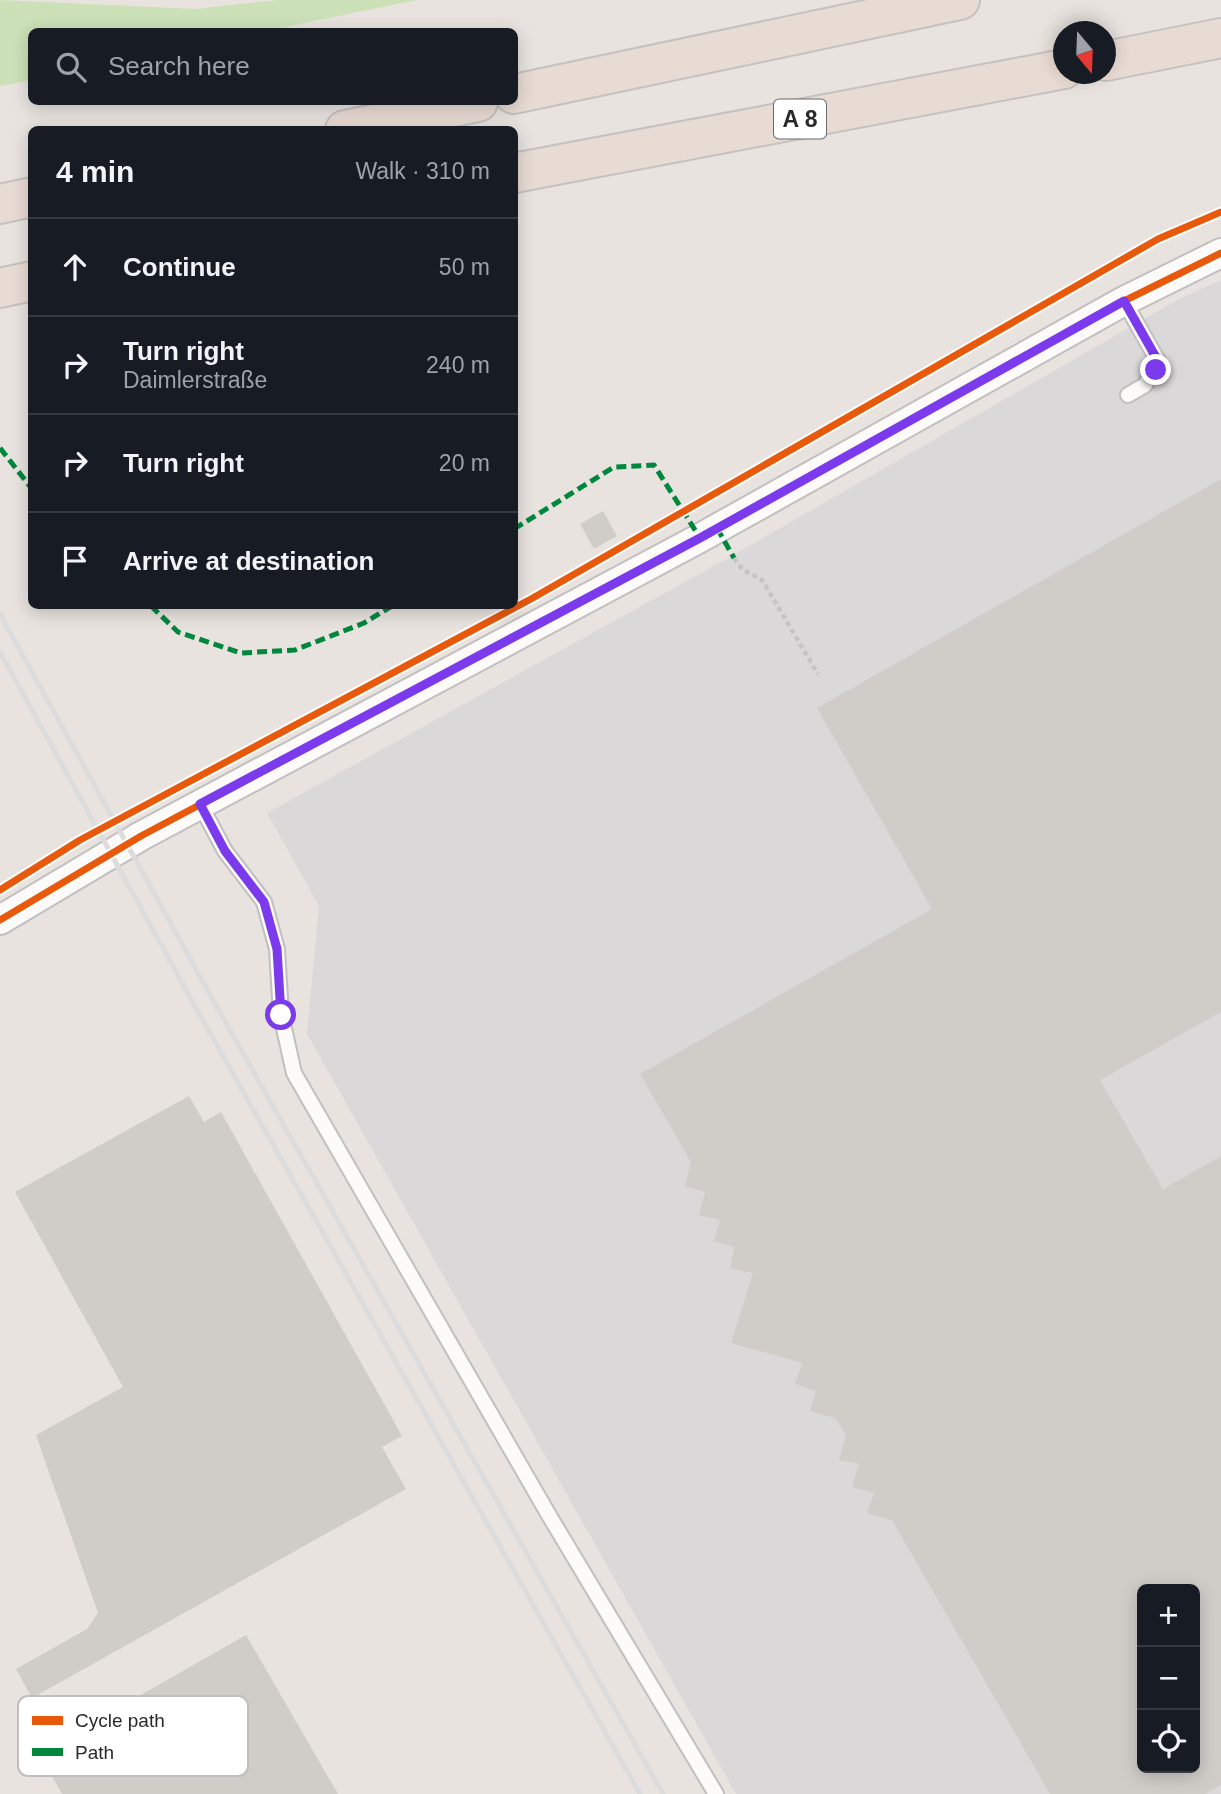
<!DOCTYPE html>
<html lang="en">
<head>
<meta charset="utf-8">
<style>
  body { margin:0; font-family:Arial,sans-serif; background:#242831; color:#f1f3f6 }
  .controls { position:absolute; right:21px; bottom:21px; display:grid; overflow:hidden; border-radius:10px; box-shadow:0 4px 18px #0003 }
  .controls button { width:63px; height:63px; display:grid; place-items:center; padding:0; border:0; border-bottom:2px solid #363941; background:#171b24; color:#f1f3f6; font:35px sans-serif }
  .compass { position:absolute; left:1053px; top:21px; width:63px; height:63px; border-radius:50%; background:#171b24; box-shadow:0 4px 18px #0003; rotate:161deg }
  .stop { position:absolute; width:21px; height:21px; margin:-16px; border:5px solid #7c3aed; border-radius:50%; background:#fff }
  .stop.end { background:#7c3aed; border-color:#fff; box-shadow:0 2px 7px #0008 }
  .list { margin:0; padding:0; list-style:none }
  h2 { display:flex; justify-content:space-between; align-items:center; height:91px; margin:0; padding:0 28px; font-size:30px }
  h2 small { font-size:23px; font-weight:400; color:#9ea1a6 }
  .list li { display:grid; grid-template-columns:46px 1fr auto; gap:21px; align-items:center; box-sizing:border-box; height:98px; padding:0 28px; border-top:2px solid #363941 }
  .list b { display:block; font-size:26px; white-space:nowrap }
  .list p { margin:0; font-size:23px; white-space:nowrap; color:#9ea1a6 }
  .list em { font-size:23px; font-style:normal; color:#9ea1a6 }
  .icon { flex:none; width:38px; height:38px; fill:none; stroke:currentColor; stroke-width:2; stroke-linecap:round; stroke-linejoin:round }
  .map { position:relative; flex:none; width:1221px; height:1794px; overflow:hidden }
  .search { position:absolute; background:#171b24; box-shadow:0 4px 18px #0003; left:28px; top:28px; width:490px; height:77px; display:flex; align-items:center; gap:18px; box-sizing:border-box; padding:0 24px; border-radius:10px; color:#9ea1a6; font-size:26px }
  .panel { position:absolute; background:#171b24; box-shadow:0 4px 18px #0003; left:28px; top:126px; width:490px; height:483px; border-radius:10px }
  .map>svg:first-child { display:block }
  .industrial { fill:#dbd8da; fill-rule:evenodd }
  .green { fill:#cce1b8 }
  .building { fill:#d0cdc9; fill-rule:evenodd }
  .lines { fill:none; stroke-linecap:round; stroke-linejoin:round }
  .service-casing { stroke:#c1bfbf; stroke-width:18 }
  .minor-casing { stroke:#c1bfbf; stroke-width:32 }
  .motorway-casing { stroke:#c4c2c0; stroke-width:42 }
  .path { stroke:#c6c5c5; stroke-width:4.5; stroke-dasharray:5 3.5; stroke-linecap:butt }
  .service { stroke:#fcfbfa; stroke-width:14 }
  .minor { stroke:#fcfbfa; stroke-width:28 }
  .motorway { stroke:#e8dbd3; stroke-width:38 }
  .rail { stroke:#dddcdd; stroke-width:5 }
  .quiet { stroke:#00873e; stroke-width:5; stroke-dasharray:10 5; stroke-linecap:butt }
  .cycleway-casing { stroke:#fff; stroke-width:11 }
  .cycleway { stroke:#e8590c; stroke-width:7 }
  .route { stroke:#7c3aed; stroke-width:9 }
  .labels { text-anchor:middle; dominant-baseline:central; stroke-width:5; stroke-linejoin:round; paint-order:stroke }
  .shield { fill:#fff; stroke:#696969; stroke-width:2 }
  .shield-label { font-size:23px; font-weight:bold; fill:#292929 }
  .key { fill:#fff; stroke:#bfbfbf; stroke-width:2 }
  .key-label { font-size:19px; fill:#292929 }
</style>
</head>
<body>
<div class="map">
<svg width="1221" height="1794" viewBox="0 0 1221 1794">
  <rect width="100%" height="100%" fill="#e8e3de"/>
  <path class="industrial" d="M1221 280V1794H736L307 1034 319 906 267 813 730 557 1179 299ZM1142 1589H1195V1768H1142Z"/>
  <path class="green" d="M0 0 195 9 277 0H417L265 31 32 32 31 80 0 86Z"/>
  <path class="building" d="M1221 479V1012L1100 1080 1163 1189 1221 1156V1785L1205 1794H1050L892 1520 867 1513 874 1493 852 1487 859 1464 839 1460 846 1435 835 1418 810 1411 816 1391 795 1384 802 1363 731 1343 753 1273 730 1268 734 1247 714 1241 720 1220 699 1215 705 1192 685 1186 691 1162 640 1074 932 909 817 708ZM1142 1589H1195V1768H1142Z
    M603 511 617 536 594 549 580 524Z
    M189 1096 204 1122 221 1112 402 1436 382 1447 406 1489 32 1698 16 1669 87 1629 98 1613 36 1435 123 1387 15 1192Z
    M246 1635 338 1794H62L39 1753Z"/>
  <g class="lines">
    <g class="service-casing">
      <path id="service" d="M1124 301 1158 361 1145 385 1128 395
        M200 804 225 851 264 902 277 949 281 1015 294 1073 550 1517 716 1794"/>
    </g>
    <g class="minor-casing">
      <path id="minor" d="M0 920 141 836 700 538 1124 301 1221 253"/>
    </g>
    <g class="motorway-casing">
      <path id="motorway" d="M1106 61 1221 38
        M514 94 960 0
        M345 130 478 102
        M514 173 1064 69
        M0 204 32 197
        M0 288 32 281"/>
    </g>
    <path class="path" d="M662 522 1158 239 1221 212
      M734 558 742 569 762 580 818 674"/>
    <use href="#service" class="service"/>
    <use href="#minor" class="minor"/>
    <use href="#motorway" class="motorway"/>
    <path class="rail" d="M0 614 214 1002 663 1794
      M0 652 197 1010 640 1794"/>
    <path class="quiet" d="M0 448 32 489
      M717 528 734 558
      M514 529 614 467 654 465 700 538
      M151 606 178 632 241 653 295 650 364 623 392 606"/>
    <g class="cycleway-casing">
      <path id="cycleway" d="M0 890 80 840 531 599 1158 239 1221 212
        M0 920 141 836 700 538 1124 301 1221 253"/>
    </g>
    <use href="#cycleway" class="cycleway"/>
  </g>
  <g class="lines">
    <path class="route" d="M281 1015 277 949 264 902 225 851 200 804 700 538 1124 301 1158 361 1156 370"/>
  </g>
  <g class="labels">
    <rect class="shield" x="774" y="99.5" width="52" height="39" rx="5"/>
    <g class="shield-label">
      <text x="800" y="119">A 8</text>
    </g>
  </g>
  <rect x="18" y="1696" width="230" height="80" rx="10" class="key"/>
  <rect x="32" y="1716" width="31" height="9" fill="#e8590c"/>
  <rect x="32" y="1748" width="31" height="8" fill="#00873e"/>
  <g class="key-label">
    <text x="75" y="1727">Cycle path</text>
    <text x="75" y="1759">Path</text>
  </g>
</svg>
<div class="controls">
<button>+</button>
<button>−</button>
<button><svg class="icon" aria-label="locate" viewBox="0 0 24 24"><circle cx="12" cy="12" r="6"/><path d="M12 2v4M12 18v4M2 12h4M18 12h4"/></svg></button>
</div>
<svg class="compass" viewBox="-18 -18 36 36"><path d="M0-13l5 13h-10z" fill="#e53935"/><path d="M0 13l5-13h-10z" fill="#9ea1a6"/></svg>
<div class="stop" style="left:281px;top:1015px"></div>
<div class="stop end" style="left:1156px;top:370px"></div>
<div class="search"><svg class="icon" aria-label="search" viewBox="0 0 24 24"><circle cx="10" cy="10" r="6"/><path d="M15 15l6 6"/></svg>Search here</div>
<section class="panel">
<h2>4 min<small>Walk · 310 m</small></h2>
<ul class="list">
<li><svg class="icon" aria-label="ahead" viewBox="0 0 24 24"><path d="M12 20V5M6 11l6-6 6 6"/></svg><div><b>Continue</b></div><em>50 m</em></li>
<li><svg class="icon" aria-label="right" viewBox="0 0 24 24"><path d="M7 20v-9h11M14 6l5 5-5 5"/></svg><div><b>Turn right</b><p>Daimlerstraße</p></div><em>240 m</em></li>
<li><svg class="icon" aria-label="right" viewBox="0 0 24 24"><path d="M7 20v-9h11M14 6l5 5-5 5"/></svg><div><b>Turn right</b></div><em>20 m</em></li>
<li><svg class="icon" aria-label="arrive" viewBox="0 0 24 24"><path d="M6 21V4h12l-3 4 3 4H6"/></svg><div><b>Arrive at destination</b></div></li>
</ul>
</section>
</div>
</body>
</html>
